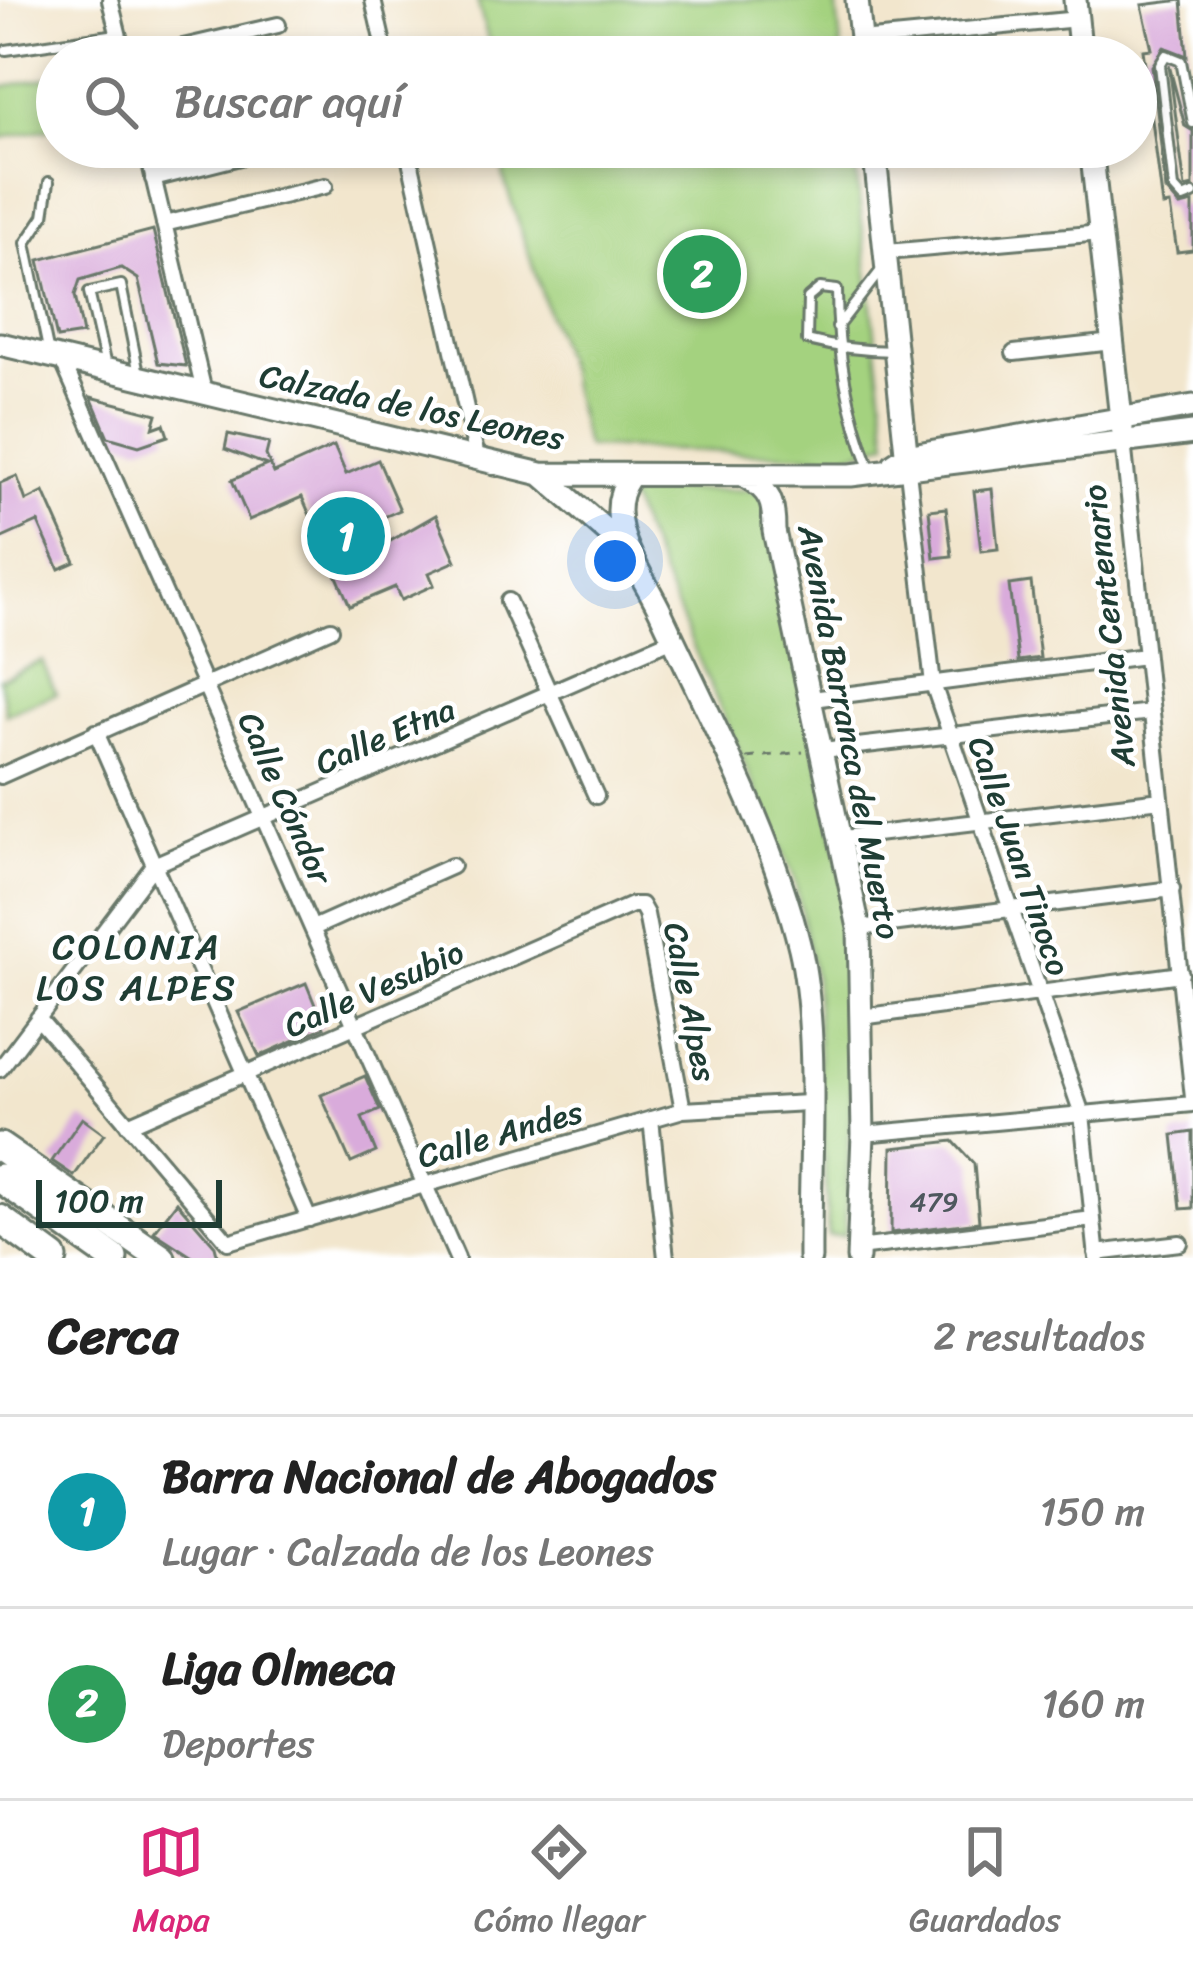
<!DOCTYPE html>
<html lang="es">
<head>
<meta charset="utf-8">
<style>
  body { margin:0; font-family:Sriracha,sans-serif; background:#f6f6f6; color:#222 }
  .scale { position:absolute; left:36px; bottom:30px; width:186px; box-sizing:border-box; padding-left:12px; border:6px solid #1f3d34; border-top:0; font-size:33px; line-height:42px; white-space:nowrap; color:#1f3d34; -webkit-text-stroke:9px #fff; paint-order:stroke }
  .you { position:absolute; left:615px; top:561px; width:42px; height:42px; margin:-30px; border:9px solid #fff; border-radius:50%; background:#1a73e8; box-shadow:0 0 0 18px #1a73e833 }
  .badge { display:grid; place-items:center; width:78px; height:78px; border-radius:50%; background:#db2777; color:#fff; font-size:39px; font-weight:700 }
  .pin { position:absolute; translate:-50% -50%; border:6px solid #fff; box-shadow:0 3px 12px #0006 }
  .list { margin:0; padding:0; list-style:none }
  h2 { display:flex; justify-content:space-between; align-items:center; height:156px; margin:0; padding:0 48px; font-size:51px }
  h2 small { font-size:39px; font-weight:400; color:#767676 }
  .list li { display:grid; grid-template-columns:78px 1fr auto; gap:36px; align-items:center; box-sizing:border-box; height:192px; padding:0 48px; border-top:3px solid #e0e0e0 }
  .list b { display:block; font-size:45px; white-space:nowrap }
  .list p { margin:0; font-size:39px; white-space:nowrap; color:#767676 }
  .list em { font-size:39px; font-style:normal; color:#767676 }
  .icon { flex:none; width:66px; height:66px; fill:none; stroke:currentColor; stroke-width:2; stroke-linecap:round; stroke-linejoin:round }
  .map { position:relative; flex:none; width:1193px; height:1258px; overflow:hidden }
  .search { position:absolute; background:#fff; box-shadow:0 6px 18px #0003; left:36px; right:36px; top:36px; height:132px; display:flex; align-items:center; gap:30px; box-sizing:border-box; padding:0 42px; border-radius:66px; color:#767676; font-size:45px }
  .sheet { height:540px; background:#fff }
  nav { display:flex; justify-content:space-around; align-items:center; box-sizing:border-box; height:168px; border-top:3px solid #e0e0e0; background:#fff; font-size:33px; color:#767676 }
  nav a { display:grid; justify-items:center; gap:6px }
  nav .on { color:#db2777 }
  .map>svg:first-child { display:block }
  .green { fill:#a4d27f; stroke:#62885a; stroke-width:3 }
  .building { fill:#d9abdb }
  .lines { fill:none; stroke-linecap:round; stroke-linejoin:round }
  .service-casing { stroke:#69786a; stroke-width:14 }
  .minor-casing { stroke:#69786a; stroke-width:20 }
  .secondary-casing { stroke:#69786a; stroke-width:27 }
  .motorway-casing { stroke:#69786a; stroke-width:33 }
  .path { stroke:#69786a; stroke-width:3; stroke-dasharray:9 9; stroke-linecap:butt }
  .service { stroke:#fff; stroke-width:8 }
  .minor { stroke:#fff; stroke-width:14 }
  .secondary { stroke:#fff; stroke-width:21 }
  .motorway { stroke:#fff; stroke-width:27 }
  .labels { text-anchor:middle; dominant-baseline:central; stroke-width:9; stroke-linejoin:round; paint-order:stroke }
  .number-label { font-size:27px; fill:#4e585e }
  .street-label { font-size:33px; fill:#1f3d34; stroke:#fff }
  .neighbourhood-label { font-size:36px; letter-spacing:3px; fill:#1f3d34; stroke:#fff }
</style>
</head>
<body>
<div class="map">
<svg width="1193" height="1258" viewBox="0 0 1193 1258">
  <rect width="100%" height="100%" fill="#fff"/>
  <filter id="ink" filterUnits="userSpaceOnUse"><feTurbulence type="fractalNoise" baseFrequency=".00833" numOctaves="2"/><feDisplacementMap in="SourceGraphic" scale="24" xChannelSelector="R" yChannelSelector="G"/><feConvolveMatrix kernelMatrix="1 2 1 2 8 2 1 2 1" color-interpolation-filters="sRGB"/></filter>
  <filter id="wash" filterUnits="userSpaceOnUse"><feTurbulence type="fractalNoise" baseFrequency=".004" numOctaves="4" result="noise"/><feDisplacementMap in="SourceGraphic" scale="48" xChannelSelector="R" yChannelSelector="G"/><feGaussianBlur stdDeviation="2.7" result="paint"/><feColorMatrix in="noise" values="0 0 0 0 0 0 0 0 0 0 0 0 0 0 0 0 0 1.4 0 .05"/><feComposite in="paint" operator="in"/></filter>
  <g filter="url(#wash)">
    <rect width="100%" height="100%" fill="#f2e6cd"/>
    <path class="green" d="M477 0H836L842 57H493Z
      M51 77 57 127 1 138 0 87Z
      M501 147H853L888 442 843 456 586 447 567 370 504 179Z
      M625 490H763L849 909 855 1016 845 1235 828 1236 815 979 794 877Z
      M42 661 56 694 6 714 0 679Z"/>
    <g id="blocks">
      <path class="building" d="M1182 0 1187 56 1164 47 1152 66 1166 190 1180 206 1193 203V250L1177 252 1170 205 1163 206 1143 50 1152 49 1142 5Z
        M1169 65 1185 126 1193 131V186L1185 188Z
        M153 230 186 366 158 363 138 279 121 268 80 280 75 295 83 334 57 338 39 260Z
        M91 397 157 414 153 428 164 424 168 436 139 446 108 437Z
        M228 434 269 443 266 455 274 473 334 446 346 474 378 460 400 510 368 524 378 548 436 515 456 561 429 573 434 585 401 600 395 587 350 606 302 497 249 520 232 480 267 465 225 449Z
        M17 476 26 501 44 492 75 562 59 569 38 522 0 539V483Z
        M992 489 998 549 981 551 974 491Z
        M946 508 952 556 934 558 929 510Z
        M1031 582 1040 658 1018 661 1009 585Z
        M306 983 324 1027 259 1056 238 1012Z
        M365 1076 380 1110 362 1118 376 1152 351 1163 321 1095Z
        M82 1118 104 1134 74 1176 52 1161Z
        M1193 1132V1208L1181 1209 1173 1135Z
        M953 1141 974 1164 979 1222 891 1233 892 1148Z
        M177 1202 215 1246 218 1258H194L154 1232Z"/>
    </g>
  </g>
  <g filter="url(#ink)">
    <use href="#blocks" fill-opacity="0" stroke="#69786a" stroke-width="3"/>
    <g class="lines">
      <g class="service-casing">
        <path id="service" d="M6 50 117 34
          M1193 123 1181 61 1166 55 1160 65 1174 188 1183 198 1193 194
          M837 327 882 269
          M48 349 26 243 44 216 49 182
          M106 366 89 292 121 285 139 374
          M870 468C847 410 837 353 837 290L820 288 808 298 807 340C834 347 866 351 894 351"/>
      </g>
      <g class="minor-casing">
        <path id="minor" d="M110 0 124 57
          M373 0 386 57
          M861 40 1078 19
          M140 57 278 25
          M146 147 205 396
          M407 147 477 457
          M153 179 280 147
          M164 224 325 186
          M887 252 1101 233
          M1014 353 1113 342
          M62 360 457 1258
          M1123 441 1193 1098
          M908 471 933 684 1082 1114 1097 1258
          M508 601 596 796
          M812 699 1145 656
          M96 732 309 1219
          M823 750 1151 712
          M0 776 331 629
          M843 838 1161 800
          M313 928 452 866
          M859 928 1172 889
          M861 1017 1181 974
          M38 1018 228 1242
          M0 1069 154 865 673 639
          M651 1119 666 1258
          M128 1125 632 905H641L646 914 683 1110
          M863 1134 1193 1104
          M228 1242 683 1110 808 1103
          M858 1248 1093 1219
          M1096 1253 1180 1243"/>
      </g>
      <g class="secondary-casing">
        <path id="secondary" d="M857 0 863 57
          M1075 0 1081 57
          M874 147 908 471
          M1091 147 1122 428
          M0 344 541 474 851 475 1193 433
          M894 464 906 456 1193 406
          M541 474 626 548
          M746 477C771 491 774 503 774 531L859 928 863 1134 858 1258
          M629 478C600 520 641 571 660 611 710 719 772 832 800 948 820 1034 809 1167 810 1258"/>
      </g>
      <g class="motorway-casing">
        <path id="motorway" d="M0 1147 161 1258
          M0 1178 113 1258
          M0 1219 53 1258"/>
      </g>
      <path class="path" d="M747 758 803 752"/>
      <use href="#service" class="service"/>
      <use href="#minor" class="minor"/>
      <use href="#secondary" class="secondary"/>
      <use href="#motorway" class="motorway"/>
    </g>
  </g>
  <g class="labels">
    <g class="number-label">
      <text x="934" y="1202">479</text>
    </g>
    <g class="street-label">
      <text transform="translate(412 407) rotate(12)">Calzada de los Leones</text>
      <text transform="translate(1109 626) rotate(-96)">Avenida Centenario</text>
      <text transform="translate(849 732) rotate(79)">Avenida Barranca del Muerto</text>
      <text transform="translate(385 736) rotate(-23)">Calle Etna</text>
      <text transform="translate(285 798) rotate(66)">Calle Cóndor</text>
      <text transform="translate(1019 856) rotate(71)">Calle Juan Tinoco</text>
      <text transform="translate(374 989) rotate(-24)">Calle Vesubio</text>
      <text transform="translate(690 1002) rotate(79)">Calle Alpes</text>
      <text transform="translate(500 1134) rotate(-16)">Calle Andes</text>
    </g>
    <g class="neighbourhood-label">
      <text x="137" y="947">COLONIA<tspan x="137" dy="41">LOS ALPES</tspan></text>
    </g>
  </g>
</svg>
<div class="scale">100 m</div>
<div class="you"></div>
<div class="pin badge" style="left:346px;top:536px;background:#0f9aa8">1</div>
<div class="pin badge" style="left:702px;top:274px;background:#2e9e5b">2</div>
<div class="search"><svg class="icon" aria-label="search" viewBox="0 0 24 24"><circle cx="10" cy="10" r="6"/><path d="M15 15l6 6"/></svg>Buscar aquí</div>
</div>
<section class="sheet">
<h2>Cerca<small>2 resultados</small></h2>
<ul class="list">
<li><span class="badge" style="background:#0f9aa8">1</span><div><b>Barra Nacional de Abogados</b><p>Lugar · Calzada de los Leones</p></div><em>150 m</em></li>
<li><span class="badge" style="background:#2e9e5b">2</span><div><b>Liga Olmeca</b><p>Deportes</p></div><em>160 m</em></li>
</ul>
</section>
<nav>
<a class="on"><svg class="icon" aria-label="map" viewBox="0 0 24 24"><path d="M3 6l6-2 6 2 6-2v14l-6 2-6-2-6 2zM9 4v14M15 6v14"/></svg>Mapa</a>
<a><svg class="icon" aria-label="directions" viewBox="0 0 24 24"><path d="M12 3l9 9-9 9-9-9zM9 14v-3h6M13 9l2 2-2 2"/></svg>Cómo llegar</a>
<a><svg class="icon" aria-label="saved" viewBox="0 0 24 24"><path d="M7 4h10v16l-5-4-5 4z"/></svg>Guardados</a>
</nav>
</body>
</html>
